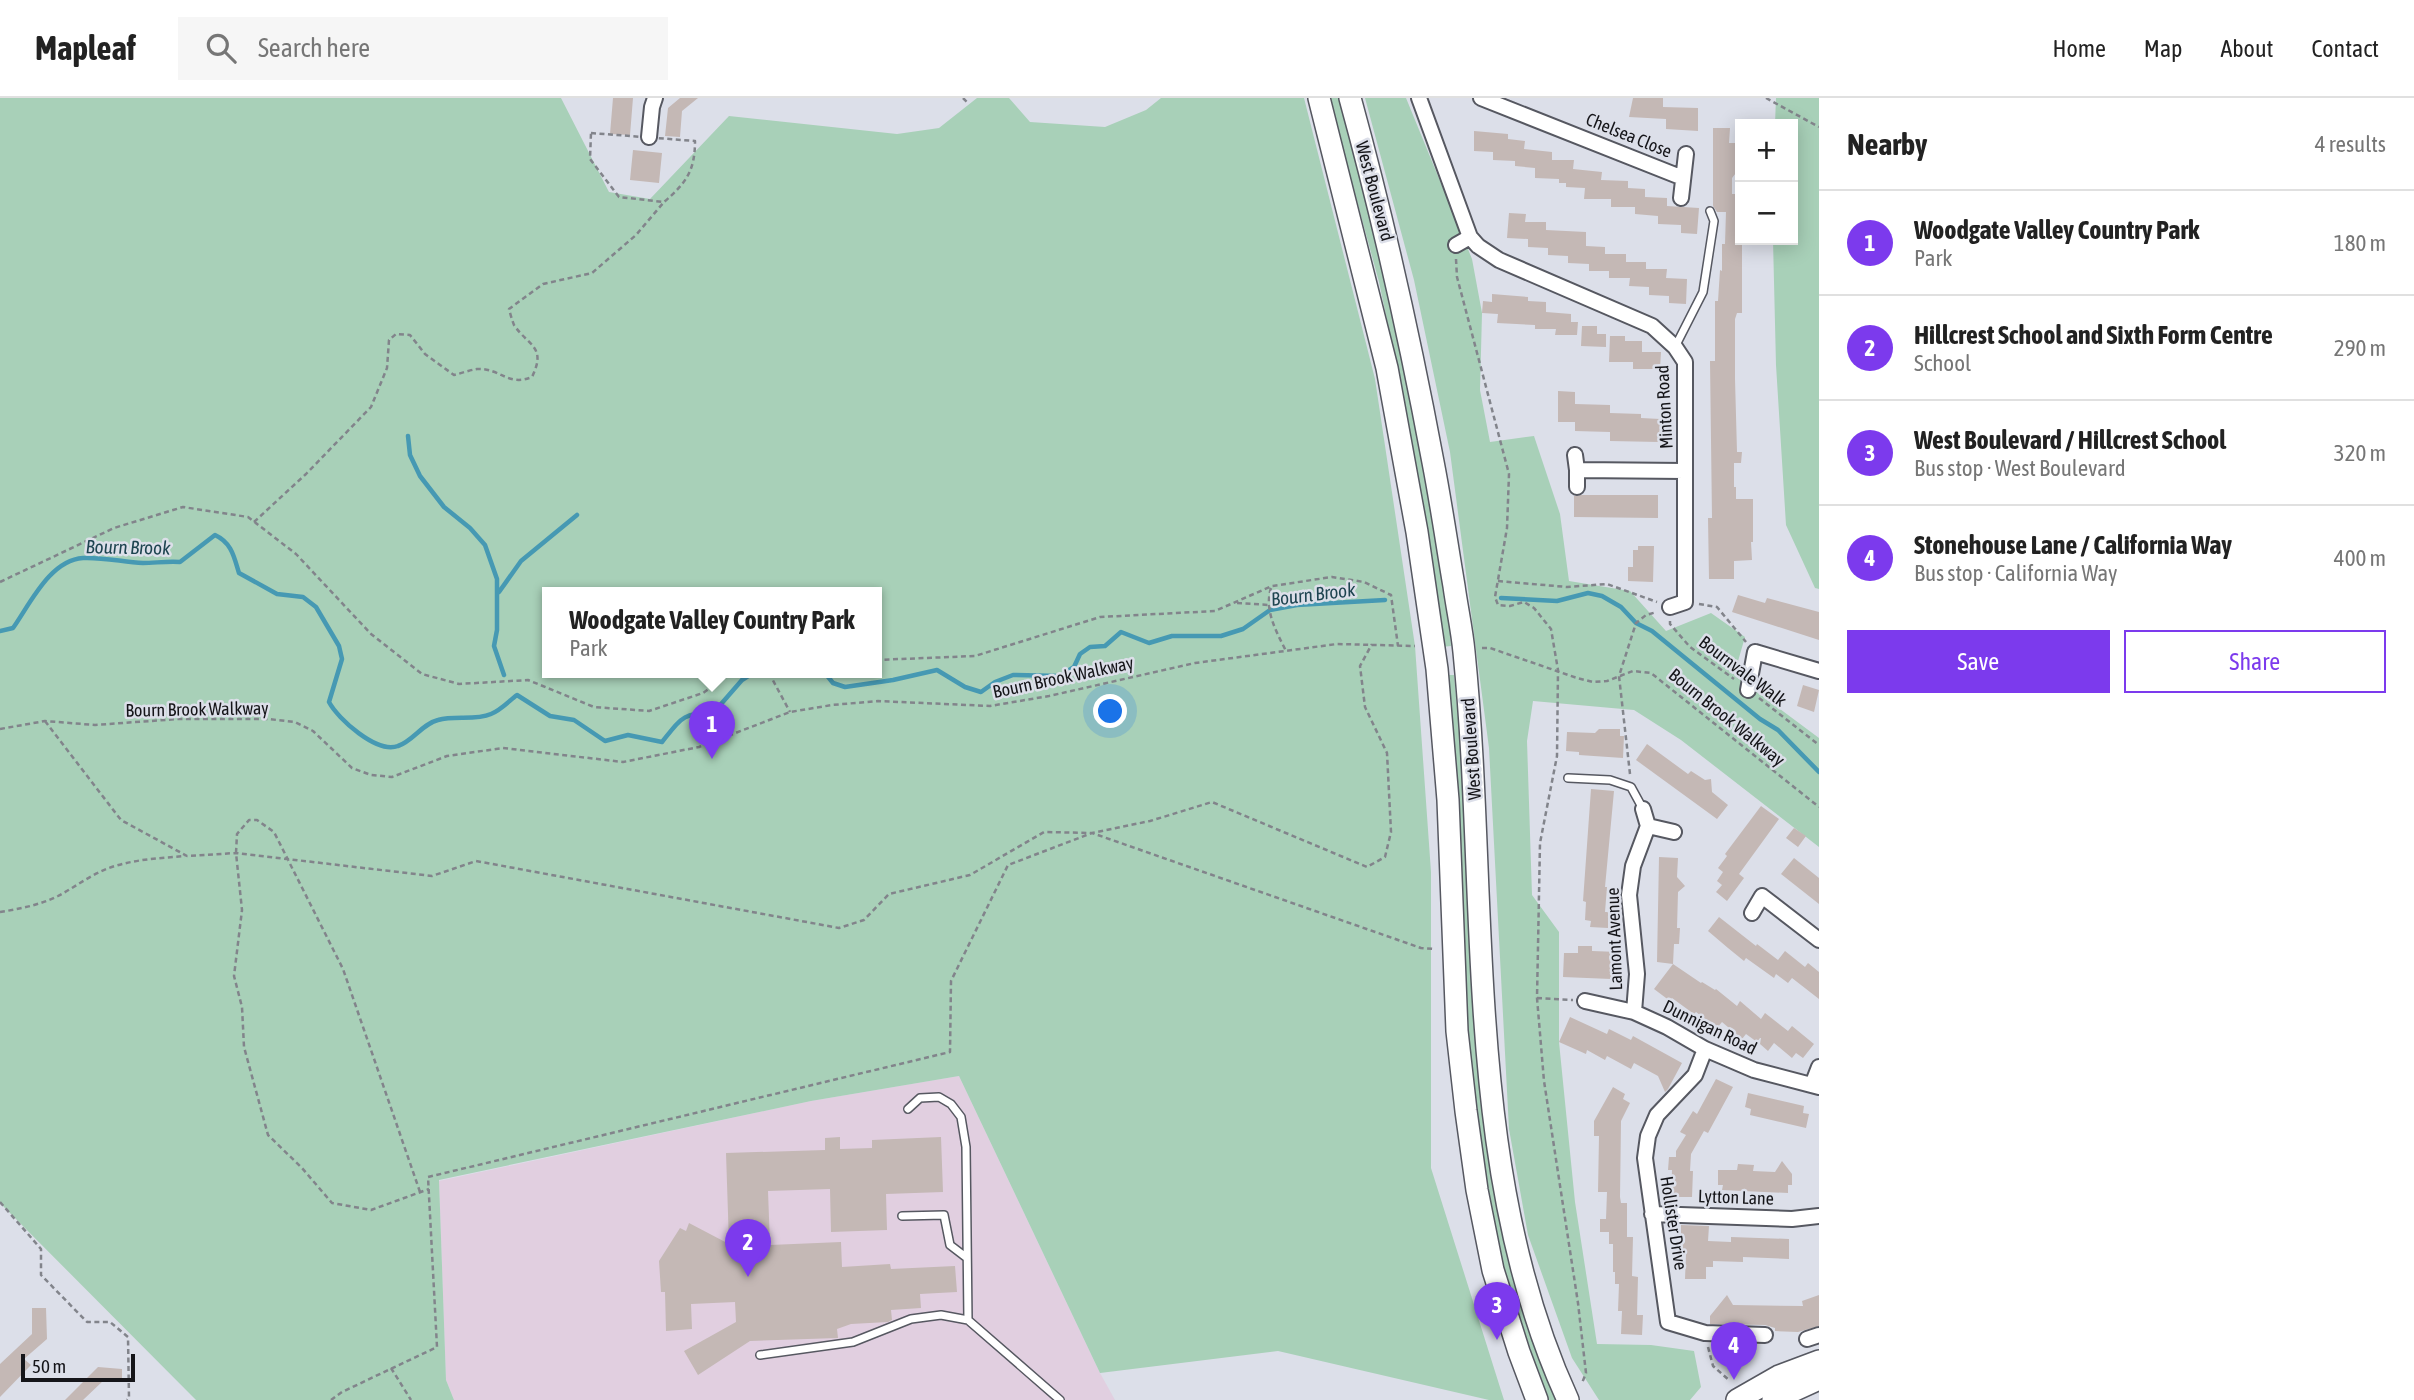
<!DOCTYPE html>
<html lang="en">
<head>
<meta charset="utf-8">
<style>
  body { margin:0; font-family:"Asap Condensed",sans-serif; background:#f6f6f6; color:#222 }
  .controls { position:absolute; right:21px; top:21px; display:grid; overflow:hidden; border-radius:0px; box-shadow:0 4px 18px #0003 }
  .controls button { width:63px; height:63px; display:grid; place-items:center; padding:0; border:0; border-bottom:2px solid #e0e0e0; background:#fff; color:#222; font:35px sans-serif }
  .scale { position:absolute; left:21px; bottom:18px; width:114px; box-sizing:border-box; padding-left:7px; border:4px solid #151519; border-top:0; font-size:19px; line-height:24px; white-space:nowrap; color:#151519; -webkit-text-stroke:5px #dcdfe9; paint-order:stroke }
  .you { position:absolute; left:1111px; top:614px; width:24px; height:24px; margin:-18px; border:5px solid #fff; border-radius:50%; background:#1a73e8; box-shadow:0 0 0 10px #1a73e833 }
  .badge { display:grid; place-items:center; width:46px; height:46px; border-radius:50%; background:#7c3aed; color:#fff; font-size:23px; font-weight:700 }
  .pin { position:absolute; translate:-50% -58px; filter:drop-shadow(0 2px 4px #0008) }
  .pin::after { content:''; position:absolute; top:37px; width:24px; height:21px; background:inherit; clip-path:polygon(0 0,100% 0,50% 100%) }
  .popup { position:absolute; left:542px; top:489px; width:340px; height:91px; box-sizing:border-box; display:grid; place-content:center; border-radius:0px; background:#fff; filter:drop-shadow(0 2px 5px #0005); font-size:23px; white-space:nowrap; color:#767676 }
  .popup b { font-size:26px; color:#222 }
  .popup::after { content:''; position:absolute; left:50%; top:100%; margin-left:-14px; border:14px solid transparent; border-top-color:#fff }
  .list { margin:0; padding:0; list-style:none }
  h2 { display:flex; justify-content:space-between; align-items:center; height:91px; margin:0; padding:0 28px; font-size:30px }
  h2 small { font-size:23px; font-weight:400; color:#767676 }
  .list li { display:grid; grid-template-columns:46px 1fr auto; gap:21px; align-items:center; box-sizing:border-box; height:105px; padding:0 28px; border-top:2px solid #e0e0e0 }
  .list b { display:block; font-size:26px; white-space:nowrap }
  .list p { margin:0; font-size:23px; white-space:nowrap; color:#767676 }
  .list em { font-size:23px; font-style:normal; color:#767676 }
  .actions { display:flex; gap:14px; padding:21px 28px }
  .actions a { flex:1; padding:16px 0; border:2px solid #7c3aed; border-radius:0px; text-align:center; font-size:24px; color:#7c3aed }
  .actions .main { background:#7c3aed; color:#fff }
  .icon { flex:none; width:38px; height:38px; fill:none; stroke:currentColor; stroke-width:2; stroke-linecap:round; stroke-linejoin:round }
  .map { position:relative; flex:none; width:1819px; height:1302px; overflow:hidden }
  header { display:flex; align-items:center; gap:42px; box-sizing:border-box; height:98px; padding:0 35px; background:#fff; border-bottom:2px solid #e0e0e0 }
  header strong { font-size:33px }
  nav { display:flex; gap:38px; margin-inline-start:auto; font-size:24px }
  .search { width:490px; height:63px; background:#f6f6f6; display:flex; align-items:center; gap:18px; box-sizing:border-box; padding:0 24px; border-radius:0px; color:#767676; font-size:26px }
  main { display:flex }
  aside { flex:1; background:#fff }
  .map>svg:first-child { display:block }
  .education { fill:#e1cfe0 }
  .green { fill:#a8d0b8; fill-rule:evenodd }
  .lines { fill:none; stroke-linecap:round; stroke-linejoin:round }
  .stream { stroke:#4699b3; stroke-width:4.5 }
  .building { fill:#c4b8b5 }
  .lane-casing { stroke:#565861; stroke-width:10 }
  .street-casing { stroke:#565861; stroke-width:18 }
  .secondary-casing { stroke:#565861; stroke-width:24 }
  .path { stroke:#82848b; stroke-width:2.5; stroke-dasharray:5 3.5; stroke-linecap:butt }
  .lane { stroke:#fff; stroke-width:7 }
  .street { stroke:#fff; stroke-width:14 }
  .secondary { stroke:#fff; stroke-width:21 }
  .labels { text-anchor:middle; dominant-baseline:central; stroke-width:5; stroke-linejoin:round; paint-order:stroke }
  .street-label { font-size:18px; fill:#151519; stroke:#dcdfe9 }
  .water-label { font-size:19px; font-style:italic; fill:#1e4450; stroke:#dcdfe9 }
</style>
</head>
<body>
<header>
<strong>Mapleaf</strong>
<div class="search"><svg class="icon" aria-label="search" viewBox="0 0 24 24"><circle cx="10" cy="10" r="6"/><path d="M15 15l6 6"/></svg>Search here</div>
<nav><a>Home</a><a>Map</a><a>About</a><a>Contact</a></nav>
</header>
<main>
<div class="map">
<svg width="1819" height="1302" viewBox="0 0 1819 1302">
  <rect width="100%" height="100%" fill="#dcdfe9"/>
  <path class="education" d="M959 978 1100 1275 1115 1302H454L446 1282 439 1083 811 1003Z"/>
  <path class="green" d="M0 0H561L609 94 650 101 729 18 897 36 939 30 977 0H1009L1030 24 1105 29 1146 12 1161 0H1304L1375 281 1415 548 1431 774V1070L1504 1302H1489L1278 1253 1100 1275 959 978 811 1003 439 1082 446 1282 454 1302H196L0 1105ZM548 495H876V575H548Z
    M1329 0H1340L1372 116 1400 239 1446 486 1451 548 1441 549 1401 289 1379 184Z
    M1365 0H1406L1472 161 1482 215 1480 292 1490 344 1534 338 1560 416 1569 483 1630 493 1666 533 1711 515 1745 539 1734 577 1819 640V749L1681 642 1634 612 1533 603 1527 643 1532 797 1559 834V944L1575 1104 1597 1246 1651 1247 1694 1253 1701 1289 1690 1302H1599L1572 1260 1528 1137 1509 1031 1489 650 1450 354 1414 182Z
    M1776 0H1819V491L1815 490 1786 427 1776 267 1773 142H1793V26H1775Z
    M1445 577H1454L1469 736 1484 997 1559 1302H1548L1506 1181 1471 1003Z"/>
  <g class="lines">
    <path class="stream" d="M408 338 410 357 420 378 444 409 470 430 485 447 497 481V532L494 548 504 577
      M499 494 521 463 577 417
      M1501 500 1557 503 1588 495 1602 498 1621 509 1636 525 1652 533 1760 621 1778 632 1819 674
      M0 533 13 530C30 506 50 462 83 460 103 459 123 464 143 465 155 465 167 463 180 464L215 437C232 445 234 459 239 475L277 496 303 499 316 509 339 548 342 561 329 604C338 621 377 656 398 648 413 643 422 626 438 622 455 617 475 623 491 616 501 612 509 603 517 597L550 618 574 622 605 643 628 637 662 644C682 619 682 616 715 613L742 582 753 575
      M825 575 833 585 845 589 893 582 937 572 965 589 981 594 995 584 1013 577 1060 578 1074 569 1080 556 1090 549 1105 548 1121 534 1149 545 1172 538H1221L1243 531 1270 512 1297 507 1385 502"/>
  </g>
  <path class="building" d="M613 0H633L630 37 610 36Z
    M680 0H698L682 13 680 39 665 38 668 10Z
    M1633 0H1663V9L1698 10V33L1666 31V21L1629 19Z
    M1713 30H1730L1729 45H1740L1739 71 1732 80V96H1739V122L1742 146V215H1737L1735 221V281L1737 354H1742L1741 365H1734V389H1736V401H1753V444H1751L1752 462 1734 463V481H1709L1708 420H1712L1710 263H1715V203H1718L1720 172 1722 173V146H1725L1726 114H1717L1713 108Z
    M1474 33 1508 36V41L1525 43 1524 51 1552 54V62H1574L1573 71 1602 74 1601 82 1628 83V90L1645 91V99L1667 100V108L1699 110 1697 136 1681 135V127L1658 126V118L1635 116V109H1611V101H1584L1585 90 1566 89V85H1559V81L1535 80V70L1515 68V63L1493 62V54L1474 53Z
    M633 52 662 55 659 85 630 82Z
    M1509 115 1526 116 1525 124H1546V132L1586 134V148L1605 149V156H1626V164H1646V171H1667L1666 180 1687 181 1686 206 1669 205V198L1649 197V189L1629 188 1630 180H1609V173H1589V166L1568 165V158L1548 157V150L1528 149V141L1507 140Z
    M1492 196 1528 199V203L1546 204V214L1571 216V224H1578L1577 237H1555L1556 231H1535V227L1497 225 1498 216 1482 215 1483 203 1492 204Z
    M1582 228H1597V236H1606V249L1581 248Z
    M1610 238H1625V243H1642V254H1661L1660 271H1633V264H1609Z
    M1558 293 1575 294V306L1610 307V315L1641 316V320L1660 321 1659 344 1610 343V334L1575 333V324H1558Z
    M1582 397H1658V420L1574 419V398Z
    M1638 448H1654L1653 484 1628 483V469H1633V452H1638Z
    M1738 497 1765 505 1767 500 1819 514V542L1732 514Z
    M1803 587 1819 592 1814 614 1797 608Z
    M1599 631H1620V638H1624L1623 660 1579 657V654L1566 653 1567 634 1595 635Z
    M1647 646 1688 676 1691 673 1705 682 1711 681 1712 694 1728 707 1717 721 1636 662Z
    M1591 691 1614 693 1605 789H1607L1605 814H1608V830L1590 829 1591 823 1585 822 1586 804 1583 803Z
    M1761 708 1779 721 1739 776 1744 780 1727 803 1716 794 1722 787 1717 783 1723 774 1718 770 1727 758 1725 756Z
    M1794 730 1806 738 1798 749 1786 740Z
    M1659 759 1678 760 1677 779 1685 788 1678 794 1677 830H1680L1679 846H1674L1673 866 1657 864Z
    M1794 760 1819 780V806L1781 776Z
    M1719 819 1756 848 1757 846 1778 862 1785 853 1805 869 1808 865 1819 874V901L1792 880 1788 885 1776 876 1774 880 1746 860 1744 863 1728 850 1708 833Z
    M1578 848H1592V853L1618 854 1617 875H1611V881L1563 879 1564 855H1578Z
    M1673 866 1701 885 1702 884 1715 892 1716 891 1737 908 1740 903 1761 921 1765 915 1788 933 1792 928 1814 946 1803 960 1796 955 1792 960 1774 945 1768 953 1760 946 1761 940H1760L1757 944 1746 936 1742 941 1722 924 1717 930 1696 914 1694 916 1672 900 1670 903 1654 891Z
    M1570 919 1607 936 1609 931 1631 942 1633 938 1682 965 1668 991 1665 994 1658 978 1634 965 1631 971 1607 958 1605 962 1587 952 1586 956 1559 944Z
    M1716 981 1733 989 1708 1035 1704 1033 1691 1056 1690 1073H1693L1692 1099H1671L1672 1072H1668L1669 1059H1676V1053L1686 1037 1680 1034 1693 1013 1697 1016Z
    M1613 989 1625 996 1623 1001 1630 1005 1621 1023 1620 1099 1621 1105H1627V1139H1633L1632 1178 1638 1179 1637 1217H1643L1642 1237 1621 1236 1622 1213H1618L1619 1186H1615V1174H1613V1146H1609V1134H1600V1121H1606L1607 1094H1598L1599 1038H1594V1023Z
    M1748 995 1804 1008 1803 1015 1809 1016 1806 1030 1750 1017 1751 1011 1745 1009Z
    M840 1039V1051L872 1050V1042L941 1039 943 1094 886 1096 887 1132 831 1134 830 1091 768 1093 770 1147 841 1144 842 1169 890 1166 891 1171 955 1168 957 1194 920 1196 921 1210 891 1212 892 1222 888 1224 851 1226 837 1231 838 1240 750 1243 698 1277 684 1253 736 1224 735 1204 691 1206 692 1231 666 1233 665 1194H661L659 1163 680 1130 686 1133 689 1125 729 1146 726 1055 825 1052V1040Z
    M1782 1063 1792 1076V1087H1788V1095L1722 1092 1723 1087H1718V1072H1737L1738 1066 1754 1067 1753 1073 1775 1074Z
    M1681 1127 1709 1128 1708 1143 1731 1144V1139L1789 1141V1161L1743 1159V1164L1713 1163V1169H1706V1181H1685L1686 1156H1681Z
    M1727 1197 1733 1207 1803 1208 1802 1203 1819 1197V1228L1798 1234 1775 1233V1230L1765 1227 1710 1226V1218Z
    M32 1210H46L47 1241 24 1261 31 1267 0 1299V1266L32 1236Z
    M98 1269 122 1271V1283L104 1282 83 1302H65Z"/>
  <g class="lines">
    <g class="lane-casing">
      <path id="lane" d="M1675 249 1703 194 1714 123 1710 113
        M1568 680 1610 682 1631 689 1643 711
        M908 1011 920 1000 939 999 951 1006 961 1019 966 1049 968 1222
        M902 1118 944 1117 950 1147 967 1160
        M760 1257 853 1244 911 1221 941 1217 968 1222 1060 1302"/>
    </g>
    <g class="street-casing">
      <path id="street" d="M1419 0 1470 139 1478 148 1499 162 1652 228 1675 249 1685 264V504L1670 509
        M1481 0 1683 80
        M649 39 652 9 655 0
        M1681 100 1686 56
        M1456 147 1470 139
        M1575 357 1577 372 1685 373
        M1577 372V389
        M1748 592 1755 554 1819 573
        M1643 711 1648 728
        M1752 815 1762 798 1819 842
        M1585 903 1634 914 1667 929 1705 951 1754 972 1819 989
        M1634 914 1637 876 1629 797 1633 768 1648 728 1674 734
        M1705 951 1695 977 1657 1017 1648 1038 1645 1060 1668 1224 1705 1235 1765 1237
        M1812 987 1819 969
        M1652 1116 1792 1121 1819 1118
        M1807 1241 1819 1237"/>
    </g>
    <g class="secondary-casing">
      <path id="secondary" d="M1319 0 1387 270 1417 434 1437 571 1448 702 1457 933 1466 1013 1477 1092 1493 1172 1519 1254 1537 1302
        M1350 0C1383 120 1410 241 1433 364 1441 405 1447 447 1454 488 1457 510 1462 532 1464 554 1489 800 1462 1072 1568 1302
        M1737 1302 1779 1278 1819 1263
        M1773 1302 1819 1281"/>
    </g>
    <path class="path" d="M963 0 967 4
      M1766 0 1819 29
      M591 35 695 43C695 73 686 85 664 104L619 99 590 61Z
      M1456 161 1457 179 1509 376 1507 430 1495 499 1498 507 1510 508 1524 504 1534 510 1551 531 1558 572 1557 658 1540 745 1537 900 1544 983 1578 1205 1586 1275 1582 1285
      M254 424 306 376 371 309 387 270 389 242 396 236 410 237 425 256 454 277C462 275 470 272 477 271 501 270 508 289 532 279 547 248 528 248 514 227 512 222 510 215 509 211L543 186 592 175 636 137 664 104
      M1498 483 1567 489 1607 486 1657 504
      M0 484 114 430 183 409 248 419 296 456 371 536 422 576 459 586 528 582 594 609 649 613 703 595 731 575
      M1271 490C1264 512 1276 533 1286 553
      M1237 505 1269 507
      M1699 506 1717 509 1746 544
      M1670 523V526L1690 549 1734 581
      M1482 550H1490L1577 580 1593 584 1607 583 1633 573 1651 575 1819 709
      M876 562 975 558 1100 519 1215 513 1272 488 1332 479 1364 484 1391 497 1398 548
      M769 575 790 614
      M1759 600 1819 647
      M45 623 121 722 187 758 236 755 432 778 476 763 839 830 864 822 889 796 970 777 1044 734 1092 735 1150 723 1212 704 1367 769 1385 759 1391 734 1387 655 1365 609 1360 568 1372 546
      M0 631 45 623 95 627 178 621H268L295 624 313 633 352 670 371 677 392 679 447 658 503 650 623 664 699 649 790 614 832 607 878 603 990 608 1049 598 1195 565 1337 546 1415 548
      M1630 676 1619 578 1636 525 1646 517 1657 514
      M0 814C19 811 40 807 58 798 77 788 94 774 115 768 138 761 162 760 185 758
      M1537 900 1573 902
      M420 1094 343 871 274 734 257 722H249L237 736 236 755 242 812 234 878 242 909 244 949 268 1037 302 1070 332 1105 371 1112 429 1091
      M0 1104 41 1151V1177L87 1224H110L128 1239 129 1300 127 1302
      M1708 1249 1713 1268 1730 1283
      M391 1270 411 1302
      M331 1302 342 1294 437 1249 428 1079 950 954 951 883 1008 767 1092 735 1421 850 1435 851"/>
    <use href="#lane" class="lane"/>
    <use href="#street" class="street"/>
    <use href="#secondary" class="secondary"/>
  </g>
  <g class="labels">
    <g class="street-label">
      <text transform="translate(1629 37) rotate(22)">Chelsea Close</text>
      <text transform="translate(1375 93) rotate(75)">West Boulevard</text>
      <text transform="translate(1664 309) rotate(-93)">Minton Road</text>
      <text transform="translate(1743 573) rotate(37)">Bournvale Walk</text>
      <text transform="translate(1063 579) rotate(-12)">Bourn Brook Walkway</text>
      <text transform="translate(197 611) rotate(-1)">Bourn Brook Walkway</text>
      <text transform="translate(1727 619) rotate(39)">Bourn Brook Walkway</text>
      <text transform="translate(1471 651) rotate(-94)">West Boulevard</text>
      <text transform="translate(1614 841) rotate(-92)">Lamont Avenue</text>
      <text transform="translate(1710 929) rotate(26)">Dunnigan Road</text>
      <text transform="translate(1736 1099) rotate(2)">Lytton Lane</text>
      <text transform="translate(1674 1125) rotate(81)">Hollister Drive</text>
    </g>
    <g class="water-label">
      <text transform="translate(128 449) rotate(1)">Bourn Brook</text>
      <text transform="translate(1313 496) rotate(-7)">Bourn Brook</text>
    </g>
  </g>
</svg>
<div class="controls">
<button>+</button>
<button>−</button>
</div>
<div class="scale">50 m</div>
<div class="you"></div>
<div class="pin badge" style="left:712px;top:661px">1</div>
<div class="popup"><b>Woodgate Valley Country Park</b>Park</div>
<div class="pin badge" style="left:748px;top:1179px">2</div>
<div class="pin badge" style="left:1497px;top:1242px">3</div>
<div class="pin badge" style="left:1734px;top:1282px">4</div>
</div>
<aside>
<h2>Nearby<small>4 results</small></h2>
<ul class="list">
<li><span class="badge">1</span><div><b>Woodgate Valley Country Park</b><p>Park</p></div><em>180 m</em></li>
<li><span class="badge">2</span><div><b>Hillcrest School and Sixth Form Centre</b><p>School</p></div><em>290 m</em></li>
<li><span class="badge">3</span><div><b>West Boulevard / Hillcrest School</b><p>Bus stop · West Boulevard</p></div><em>320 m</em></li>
<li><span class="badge">4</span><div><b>Stonehouse Lane / California Way</b><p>Bus stop · California Way</p></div><em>400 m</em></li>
</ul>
<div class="actions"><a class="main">Save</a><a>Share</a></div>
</aside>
</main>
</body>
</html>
